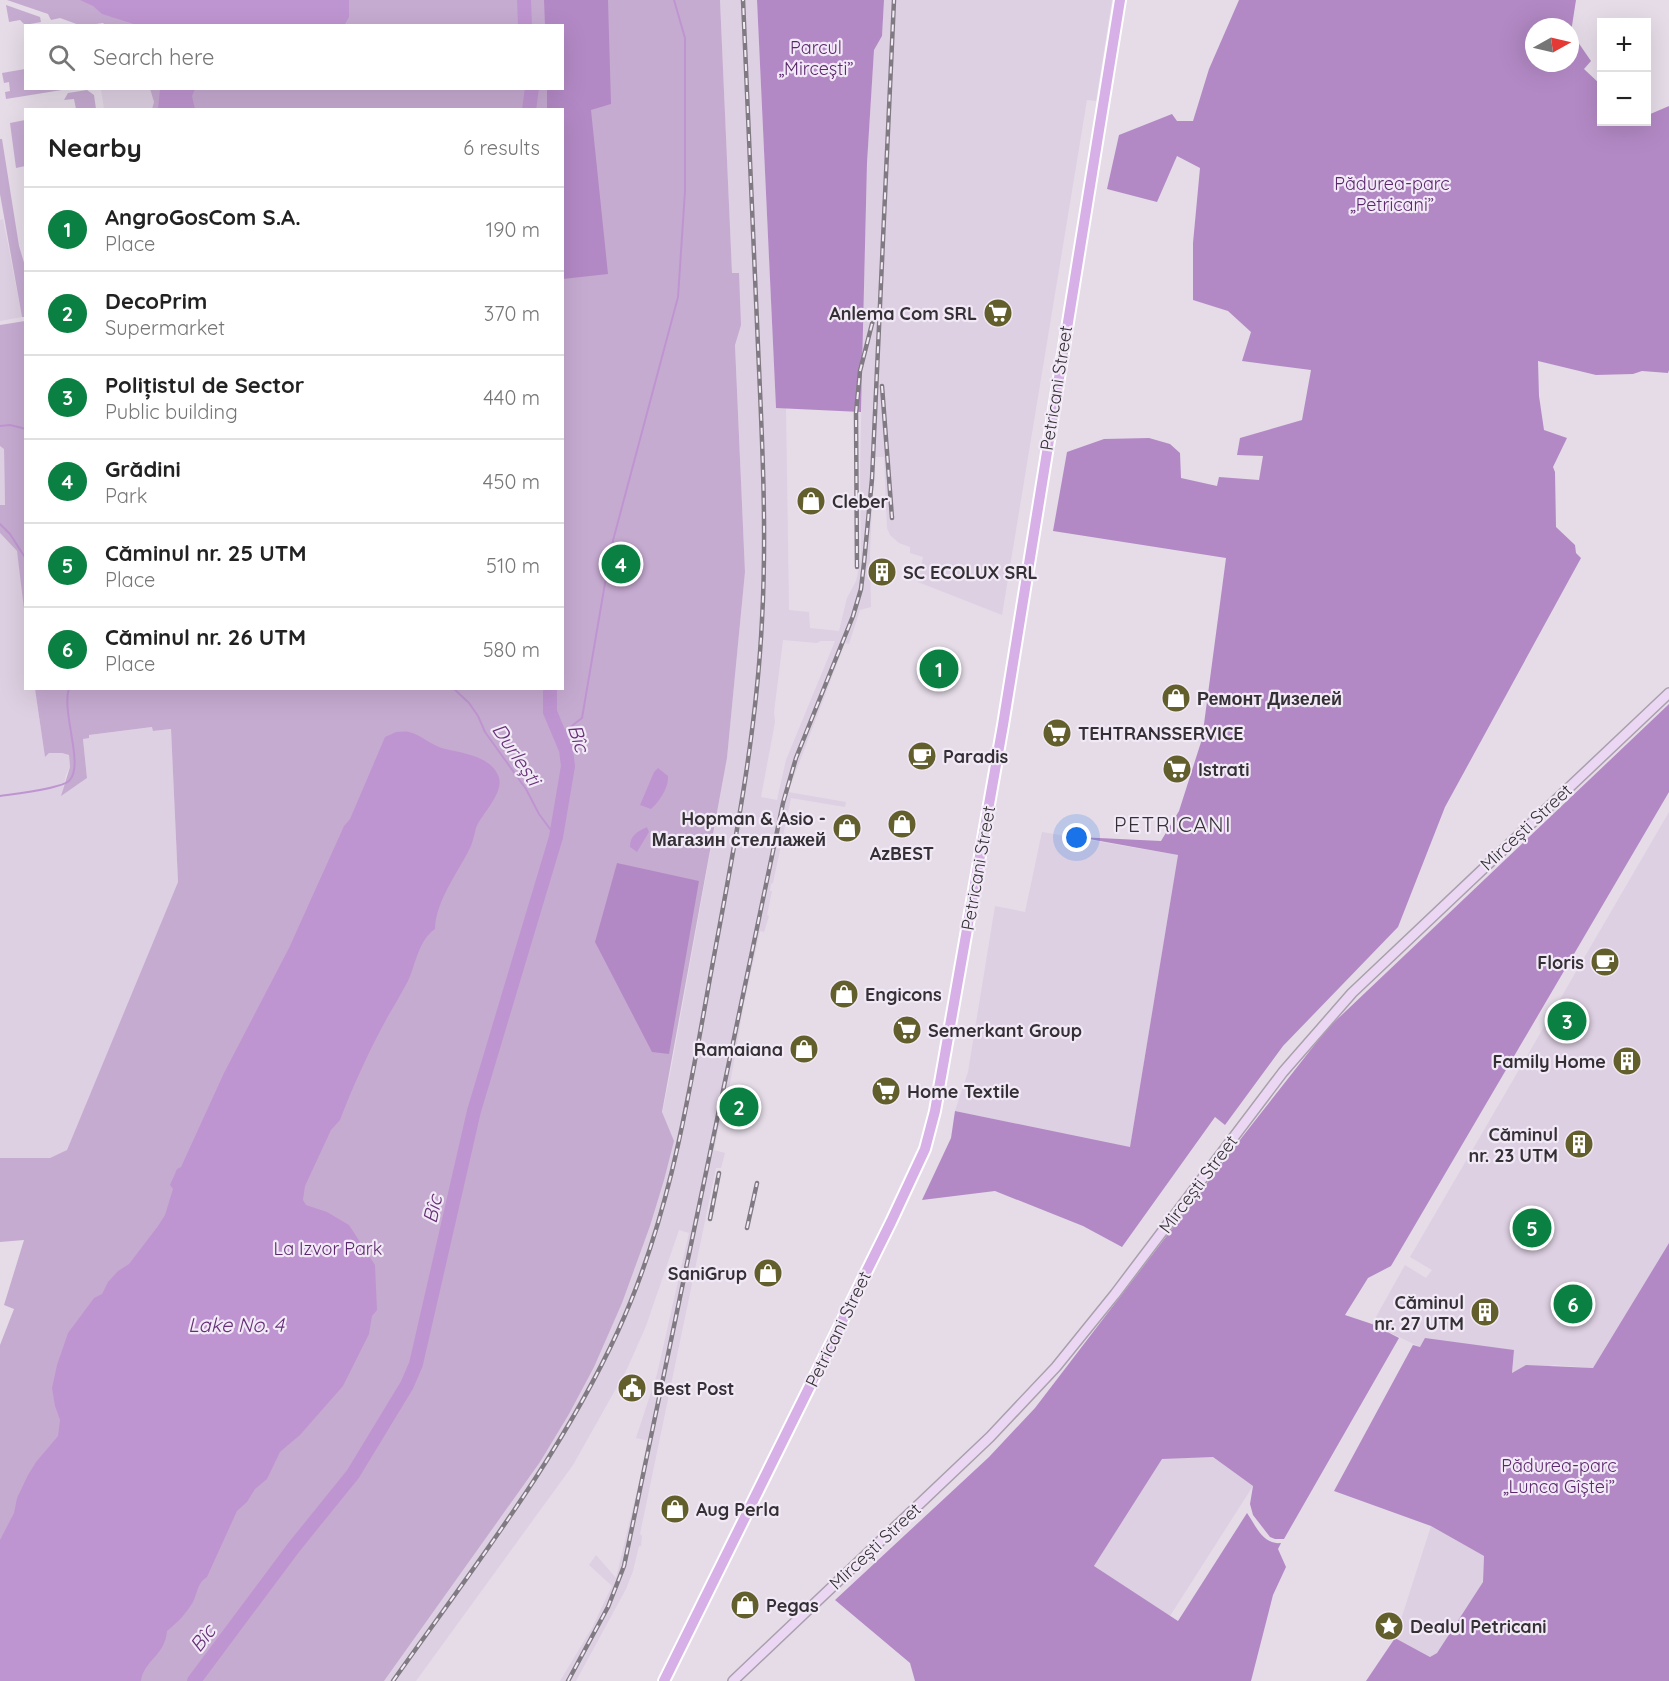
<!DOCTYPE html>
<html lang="en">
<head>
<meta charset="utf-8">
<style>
  body { margin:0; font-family:Quicksand,sans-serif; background:#f6f6f6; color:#222 }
  .controls { position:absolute; right:18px; top:18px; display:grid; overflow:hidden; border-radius:0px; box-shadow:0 6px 24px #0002 }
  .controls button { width:54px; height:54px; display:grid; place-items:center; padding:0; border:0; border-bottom:2px solid #e0e0e0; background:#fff; color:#222; font:30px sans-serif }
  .compass { position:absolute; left:1525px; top:18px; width:54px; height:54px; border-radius:50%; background:#fff; box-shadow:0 6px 24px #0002; rotate:82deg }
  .you { position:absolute; left:1077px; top:838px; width:21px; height:21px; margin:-15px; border:4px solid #fff; border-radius:50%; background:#1a73e8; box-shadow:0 0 0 9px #1a73e833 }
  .badge { display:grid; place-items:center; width:39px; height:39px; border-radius:50%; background:#0b8043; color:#fff; font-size:20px; font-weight:700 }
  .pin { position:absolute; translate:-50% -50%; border:3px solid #fff; box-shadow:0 2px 6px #0006 }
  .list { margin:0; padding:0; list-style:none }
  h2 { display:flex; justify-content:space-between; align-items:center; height:78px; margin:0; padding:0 24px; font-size:26px }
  h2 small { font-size:20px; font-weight:400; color:#767676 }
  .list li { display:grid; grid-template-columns:39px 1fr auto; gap:18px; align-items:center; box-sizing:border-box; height:84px; padding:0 24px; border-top:2px solid #e0e0e0 }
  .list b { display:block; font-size:22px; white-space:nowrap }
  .list p { margin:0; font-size:20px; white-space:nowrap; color:#767676 }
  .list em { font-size:20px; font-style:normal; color:#767676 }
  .icon { flex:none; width:33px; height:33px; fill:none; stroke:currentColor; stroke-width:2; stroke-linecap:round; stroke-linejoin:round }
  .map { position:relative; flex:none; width:1669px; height:1681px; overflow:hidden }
  .search { position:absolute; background:#fff; box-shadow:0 6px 24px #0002; left:24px; top:24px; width:540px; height:66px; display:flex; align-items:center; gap:15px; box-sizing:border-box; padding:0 21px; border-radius:0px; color:#767676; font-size:22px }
  .panel { position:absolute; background:#fff; box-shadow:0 6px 24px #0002; left:24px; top:108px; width:540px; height:582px; border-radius:0px }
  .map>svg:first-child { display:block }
  .built { fill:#ddd0e2; fill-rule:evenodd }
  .green { fill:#c6abd1 }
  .forest { fill:#b389c5; fill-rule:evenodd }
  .water { fill:#bf95d1 }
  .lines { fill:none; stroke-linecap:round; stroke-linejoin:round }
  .stream { stroke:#bf95d1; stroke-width:2 }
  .river { stroke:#bf95d1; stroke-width:14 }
  .secondary-casing { stroke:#a9a0ac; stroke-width:12 }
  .primary-casing { stroke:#fff; stroke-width:14 }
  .secondary { stroke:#ebd7f3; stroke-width:9 }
  .primary { stroke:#d7b0e7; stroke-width:10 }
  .rail-casing { stroke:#807a82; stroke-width:4.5 }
  .rail { stroke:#f2e9f6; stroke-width:2; stroke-dasharray:7; stroke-linecap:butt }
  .labels { text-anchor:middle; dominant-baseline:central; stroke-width:4.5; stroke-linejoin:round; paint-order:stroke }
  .park-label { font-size:18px; fill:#5b276e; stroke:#f2e9f6 }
  .poi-label { font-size:18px; font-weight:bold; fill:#343035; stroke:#f2e9f6; text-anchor:start }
  .street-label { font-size:18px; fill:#343035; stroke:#f2e9f6 }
  .water-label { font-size:20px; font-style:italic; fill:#653078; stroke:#f2e9f6 }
  .quarter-label { font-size:21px; letter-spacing:1.5px; fill:#343035; stroke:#f2e9f6 }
</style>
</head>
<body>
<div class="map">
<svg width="1669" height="1681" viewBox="0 0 1669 1681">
  <rect width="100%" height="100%" fill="#e5dce8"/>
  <path class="built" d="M720 0H757L776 408H786L789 610 809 612 810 628 839 631 847 598 856 581 861 558 860 466 867 163 874 50 882 36 884 0H1112L1096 101 1087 100 1002 615 918 582 923 557 910 553V547L899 543 890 535 887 528 884 457H874L870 555 871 607 860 610 849 644 845 643 788 792 846 802 845 807 791 798 773 883 771 884 770 891H772L767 915 769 916 764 932 760 931 744 1003 726 1107 722 1111 714 1150 725 1153 721 1168H716L640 1534 642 1536 641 1546H639L633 1571 626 1589 576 1681H560L592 1628 612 1586 589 1565 596 1555 616 1578 649 1441 636 1438 657 1374 689 1233 679 1230 646 1326 627 1369 573 1465 416 1681H373L662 1114 672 1064 727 758 745 572ZM783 640 817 643 821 641H835L786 760 777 800 761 797 775 722 774 712Z
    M101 89H150L154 102 152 109H104Z
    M3 219 22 317 0 321V220Z
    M0 446 4 448 5 506 0 505Z
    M0 533 17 551 26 617V688L35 689 45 756 49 753H62L69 755 70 767 66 775 62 795 87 778 83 739 89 735 153 727 154 731 171 729 178 882 67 1151 50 1158H0Z
    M1669 812V1243L1593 1368 1554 1365 1512 1374 1514 1350 1420 1347 1372 1324 1405 1265 1426 1278 1432 1270 1410 1257Z
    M1042 832 1178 855 1130 1148 955 1111 968 1072 995 906 1025 912Z
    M1183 1457H1213L1253 1486 1170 1616 1094 1566 1161 1459Z
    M1431 1526 1484 1556 1483 1582 1437 1653 1430 1657 1395 1638Z"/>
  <path class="green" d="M7 0H720L732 273H739L741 325 735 345 745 572 727 758 662 1112 674 1141 664 1180 650 1226 622 1303 594 1367 569 1414 540 1462 384 1681H0V1345L14 1309 4 1305 24 1240 0 1242V1158H50L67 1150 178 882 171 729 153 731 152 727 89 735V738L83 739 87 778 61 796 70 767 69 755 62 753H49L45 757 35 689 562 688V110L152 109 154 102 150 89 562 88V26H106L103 23 82 26 60 18 51 20 48 14Z
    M6 5 40 17 41 22 25 25 20 20 9 22Z
    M25 69 26 88 68 89 6 99 5 92 10 91 9 82 4 83 2 73Z
    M87 90 94 95 96 109H76L74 99 64 100 68 93Z
    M25 120V166L16 168 10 123Z
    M0 139H2L19 246 25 266V317H22L0 194Z
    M25 321H26L25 617 17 551 0 533V505H5L4 449 0 446V325Z"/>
  <path class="forest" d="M544 0H608L611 104 591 110 608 274 563 279 562 110 547 109V89L562 88V26L545 25Z
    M757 0H884L882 36 874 50 867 163 861 412 776 408Z
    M1239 0H1576L1571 32 1591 61 1584 69 1601 85 1598 88 1601 92 1602 122 1638 123 1646 122 1648 115 1669 106V370L1668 373 1642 371 1633 374 1596 375 1538 361 1539 396 1544 430 1567 438 1553 467 1555 472 1556 527 1575 545 1576 553 1581 558 1445 807 1398 927 1283 1046 1225 1125 1215 1117 1122 1247 1083 1226 995 1191 922 1200 951 1138 955 1111 1130 1147 1178 855 1078 837 1161 841 1179 811 1202 739 1226 558 1053 531 1067 452 1104 439 1149 438 1170 444 1180 453 1181 478 1217 486 1219 477 1259 480 1263 456 1237 455 1240 438 1302 420 1311 370 1242 361 1251 332 1228 311 1193 300V243L1200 168 1177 156 1157 202 1107 189 1119 135 1172 114 1177 121H1193L1209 69ZM1534 27H1570V63H1534Z
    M1669 704V792L1391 1266 1368 1278 1345 1315 1372 1324 1399 1338 1284 1539H1275L1270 1537 1253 1515 1250 1504 1253 1486 1213 1457 1162 1459 1094 1566 1178 1621 1247 1513C1256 1526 1263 1545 1281 1543L1278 1549 1286 1567 1273 1595 1251 1681H915L910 1663 835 1600 989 1457 1035 1408 1243 1136 1327 1029Z
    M617 863 699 881 669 1054 652 1052 595 942Z
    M1669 1243V1681H1366L1395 1638 1430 1657 1437 1653 1483 1582 1484 1556 1431 1526 1334 1491 1413 1345 1420 1347 1425 1338 1514 1350 1512 1373 1526 1365 1593 1368Z"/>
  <path class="water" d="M80 0H349V17L344 26 137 25 102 14 93 6Z
    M160 89H195L192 96 195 109H158Z
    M396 732C400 732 405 731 409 732 420 734 431 745 442 748 460 753 489 755 498 775 506 792 482 813 476 828 474 835 473 843 469 850 457 874 436 901 435 929 418 941 416 964 408 981 401 994 394 1006 387 1018 369 1051 353 1086 340 1120L331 1130 305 1186 303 1200 306 1205 327 1212 349 1225 375 1265 377 1310 372 1316 369 1334 343 1386 300 1435 280 1452 267 1479 255 1489 247 1502 237 1511 207 1577C197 1583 198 1592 193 1602 186 1614 178 1622 167 1631 165 1656 144 1660 141 1681H0V1540L14 1513 17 1498 28 1475 36 1462 58 1436 60 1420 55 1406 52 1388 57 1365 68 1333 94 1298 102 1294 108 1282 118 1271 129 1264 158 1226 165 1215 173 1189 170 1185 177 1169 181 1167 224 1073 289 948 344 826 350 819 385 737Z
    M658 768 668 776C669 787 660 801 651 809L640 805 654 772Z
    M647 827 649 832 637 852 630 847C630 835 637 832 647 827Z"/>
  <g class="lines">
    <path class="stream" d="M0 426 10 425 26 429
      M0 524 10 534 26 559
      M453 688 469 703 478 716 485 732 526 789 539 814 556 837
      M560 735 582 718 611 548 678 297 685 191V38L674 0
      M0 796C14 794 60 789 69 781 85 766 61 713 69 688"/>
    <path class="river" d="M524 0 525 26
      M529 110 532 88
      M194 1681 294 1547 353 1474 407 1385 416 1364 474 1111 556 837 568 766 566 750 550 712V688"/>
    <g class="secondary-casing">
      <path id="secondary" d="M733 1681 990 1437 1056 1367 1115 1294 1283 1072 1352 993 1669 693"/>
    </g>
    <g class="primary-casing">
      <path id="primary" d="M664 1681 891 1222 925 1149 935 1111 1003 725 1120 0"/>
    </g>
    <use href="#secondary" class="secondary"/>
    <use href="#primary" class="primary"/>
    <g class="rail-casing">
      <path id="rail" d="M882 386 892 518
        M857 567 856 413 860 371 873 320
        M710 1219 719 1173
        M747 1228 757 1183
        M393 1681C473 1568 560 1457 618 1331 668 1222 687 1106 708 989 730 867 756 745 762 620 767 529 762 437 758 346 753 230 748 115 743 0
        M568 1681 608 1607 624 1566 783 803 796 758 853 616 861 589 864 563 872 479 894 0"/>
    </g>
    <use href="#rail" class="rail"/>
  </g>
  <defs>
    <g id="supermarket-disc" transform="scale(1.5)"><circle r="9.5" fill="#625f2c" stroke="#f2e9f6"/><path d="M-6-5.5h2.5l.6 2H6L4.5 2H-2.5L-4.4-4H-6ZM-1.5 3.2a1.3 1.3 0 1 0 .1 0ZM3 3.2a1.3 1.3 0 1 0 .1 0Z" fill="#fff"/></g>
    <g id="shop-disc" transform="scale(1.5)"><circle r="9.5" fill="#625f2c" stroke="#f2e9f6"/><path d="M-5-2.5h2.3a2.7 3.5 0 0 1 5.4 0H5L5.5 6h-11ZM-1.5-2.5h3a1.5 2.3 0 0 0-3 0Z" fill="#fff"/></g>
    <g id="building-disc" transform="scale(1.5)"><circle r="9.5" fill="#625f2c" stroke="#f2e9f6"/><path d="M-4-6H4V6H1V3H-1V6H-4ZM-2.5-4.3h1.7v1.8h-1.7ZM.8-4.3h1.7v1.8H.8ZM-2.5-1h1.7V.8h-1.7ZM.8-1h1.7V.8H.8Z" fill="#fff"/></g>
    <g id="cafe-disc" transform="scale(1.5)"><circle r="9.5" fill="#625f2c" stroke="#f2e9f6"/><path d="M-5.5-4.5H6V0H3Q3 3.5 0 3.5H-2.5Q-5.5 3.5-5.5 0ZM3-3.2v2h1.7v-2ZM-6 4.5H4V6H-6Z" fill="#fff"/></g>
    <g id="civic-disc" transform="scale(1.5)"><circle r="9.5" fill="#625f2c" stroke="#f2e9f6"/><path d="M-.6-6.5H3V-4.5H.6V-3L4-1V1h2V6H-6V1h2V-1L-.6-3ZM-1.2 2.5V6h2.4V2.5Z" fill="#fff"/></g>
    <g id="sight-disc" transform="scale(1.5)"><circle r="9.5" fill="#625f2c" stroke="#f2e9f6"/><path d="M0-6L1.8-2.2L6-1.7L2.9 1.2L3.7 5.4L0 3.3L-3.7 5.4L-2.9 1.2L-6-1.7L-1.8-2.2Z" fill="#fff"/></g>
  </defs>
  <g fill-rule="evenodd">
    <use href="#supermarket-disc" x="998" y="313"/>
    <use href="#shop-disc" x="811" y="501"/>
    <use href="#building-disc" x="882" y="572"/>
    <use href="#shop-disc" x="1176" y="698"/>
    <use href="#supermarket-disc" x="1057" y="733"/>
    <use href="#cafe-disc" x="922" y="756"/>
    <use href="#supermarket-disc" x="1177" y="769"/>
    <use href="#shop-disc" x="902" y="824"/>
    <use href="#shop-disc" x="847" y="828"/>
    <use href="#cafe-disc" x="1605" y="962"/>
    <use href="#shop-disc" x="844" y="994"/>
    <use href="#supermarket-disc" x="907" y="1030"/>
    <use href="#shop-disc" x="804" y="1049"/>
    <use href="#building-disc" x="1627" y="1061"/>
    <use href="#supermarket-disc" x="886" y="1091"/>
    <use href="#building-disc" x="1579" y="1144"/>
    <use href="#shop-disc" x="768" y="1273"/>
    <use href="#building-disc" x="1485" y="1312"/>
    <use href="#civic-disc" x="632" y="1388"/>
    <use href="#shop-disc" x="675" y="1509"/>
    <use href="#shop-disc" x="745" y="1605"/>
    <use href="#sight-disc" x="1389" y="1626"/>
  </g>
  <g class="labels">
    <g class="park-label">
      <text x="816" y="47">Parcul<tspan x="816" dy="21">„Mircești”</tspan></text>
      <text x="1392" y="183">Pădurea-parc<tspan x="1392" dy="21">„Petricani”</tspan></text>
      <text x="328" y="1248">La Izvor Park</text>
      <text x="1559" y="1465">Pădurea-parc<tspan x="1559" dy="21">„Lunca Gîștei”</tspan></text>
    </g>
    <g class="poi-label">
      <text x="977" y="313" text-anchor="end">Anlema Com SRL</text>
      <text x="832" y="501">Cleber</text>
      <text x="903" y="572">SC ECOLUX SRL</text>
      <text x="1197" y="698">Ремонт Дизелей</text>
      <text x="1078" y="733">TEHTRANSSERVICE</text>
      <text x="943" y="756">Paradis</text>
      <text x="1198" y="769">Istrati</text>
      <text x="826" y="818" text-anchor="end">Hopman &amp; Asio -<tspan x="826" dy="21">Магазин стеллажей</tspan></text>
      <text x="902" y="853" text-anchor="middle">AzBEST</text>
      <text x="1584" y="962" text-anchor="end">Floris</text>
      <text x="865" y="994">Engicons</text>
      <text x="928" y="1030">Semerkant Group</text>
      <text x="783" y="1049" text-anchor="end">Ramaiana</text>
      <text x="1606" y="1061" text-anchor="end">Family Home</text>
      <text x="907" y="1091">Home Textile</text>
      <text x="1558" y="1134" text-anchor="end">Căminul<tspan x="1558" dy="21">nr. 23 UTM</tspan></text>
      <text x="747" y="1273" text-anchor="end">SaniGrup</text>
      <text x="1464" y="1302" text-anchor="end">Căminul<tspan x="1464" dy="21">nr. 27 UTM</tspan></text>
      <text x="653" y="1388">Best Post</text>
      <text x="696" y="1509">Aug Perla</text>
      <text x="766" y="1605">Pegas</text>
      <text x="1410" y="1626">Dealul Petricani</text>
    </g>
    <g class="street-label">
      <text transform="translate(1056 388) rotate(-81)">Petricani Street</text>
      <text transform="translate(1526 827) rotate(-43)">Mircești Street</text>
      <text transform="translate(978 868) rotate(-80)">Petricani Street</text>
      <text transform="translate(1198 1184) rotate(-53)">Mircești Street</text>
      <text transform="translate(838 1329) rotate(-64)">Petricani Street</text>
      <text transform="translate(875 1546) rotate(-43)">Mircești Street</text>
    </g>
    <g class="water-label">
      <text transform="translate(579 738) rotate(72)">Bîc</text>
      <text transform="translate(517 754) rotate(56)">Durlești</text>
      <text transform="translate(432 1209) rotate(-77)">Bîc</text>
      <text x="236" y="1324">Lake No. 4</text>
      <text transform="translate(202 1638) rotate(-52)">Bîc</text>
    </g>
    <g class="quarter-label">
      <text x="1173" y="824">PETRICANI</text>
    </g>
  </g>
</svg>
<div class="controls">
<button>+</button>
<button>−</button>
</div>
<svg class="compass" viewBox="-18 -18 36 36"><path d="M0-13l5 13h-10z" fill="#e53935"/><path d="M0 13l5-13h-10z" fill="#767676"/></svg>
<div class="you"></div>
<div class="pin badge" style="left:939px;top:669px">1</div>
<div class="pin badge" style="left:739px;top:1107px">2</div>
<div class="pin badge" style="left:1567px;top:1021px">3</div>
<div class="pin badge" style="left:621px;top:564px">4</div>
<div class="pin badge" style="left:1532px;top:1228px">5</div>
<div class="pin badge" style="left:1573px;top:1304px">6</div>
<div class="search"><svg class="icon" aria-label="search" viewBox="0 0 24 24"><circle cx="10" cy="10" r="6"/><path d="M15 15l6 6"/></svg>Search here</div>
<section class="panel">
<h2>Nearby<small>6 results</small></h2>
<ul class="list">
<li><span class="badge">1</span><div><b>AngroGosCom S.A.</b><p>Place</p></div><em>190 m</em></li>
<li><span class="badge">2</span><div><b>DecoPrim</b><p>Supermarket</p></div><em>370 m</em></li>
<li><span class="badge">3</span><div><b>Polițistul de Sector</b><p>Public building</p></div><em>440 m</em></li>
<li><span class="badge">4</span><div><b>Grădini</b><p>Park</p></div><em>450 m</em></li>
<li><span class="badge">5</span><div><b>Căminul nr. 25 UTM</b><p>Place</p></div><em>510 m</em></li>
<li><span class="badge">6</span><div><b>Căminul nr. 26 UTM</b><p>Place</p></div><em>580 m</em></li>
</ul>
</section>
</div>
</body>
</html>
